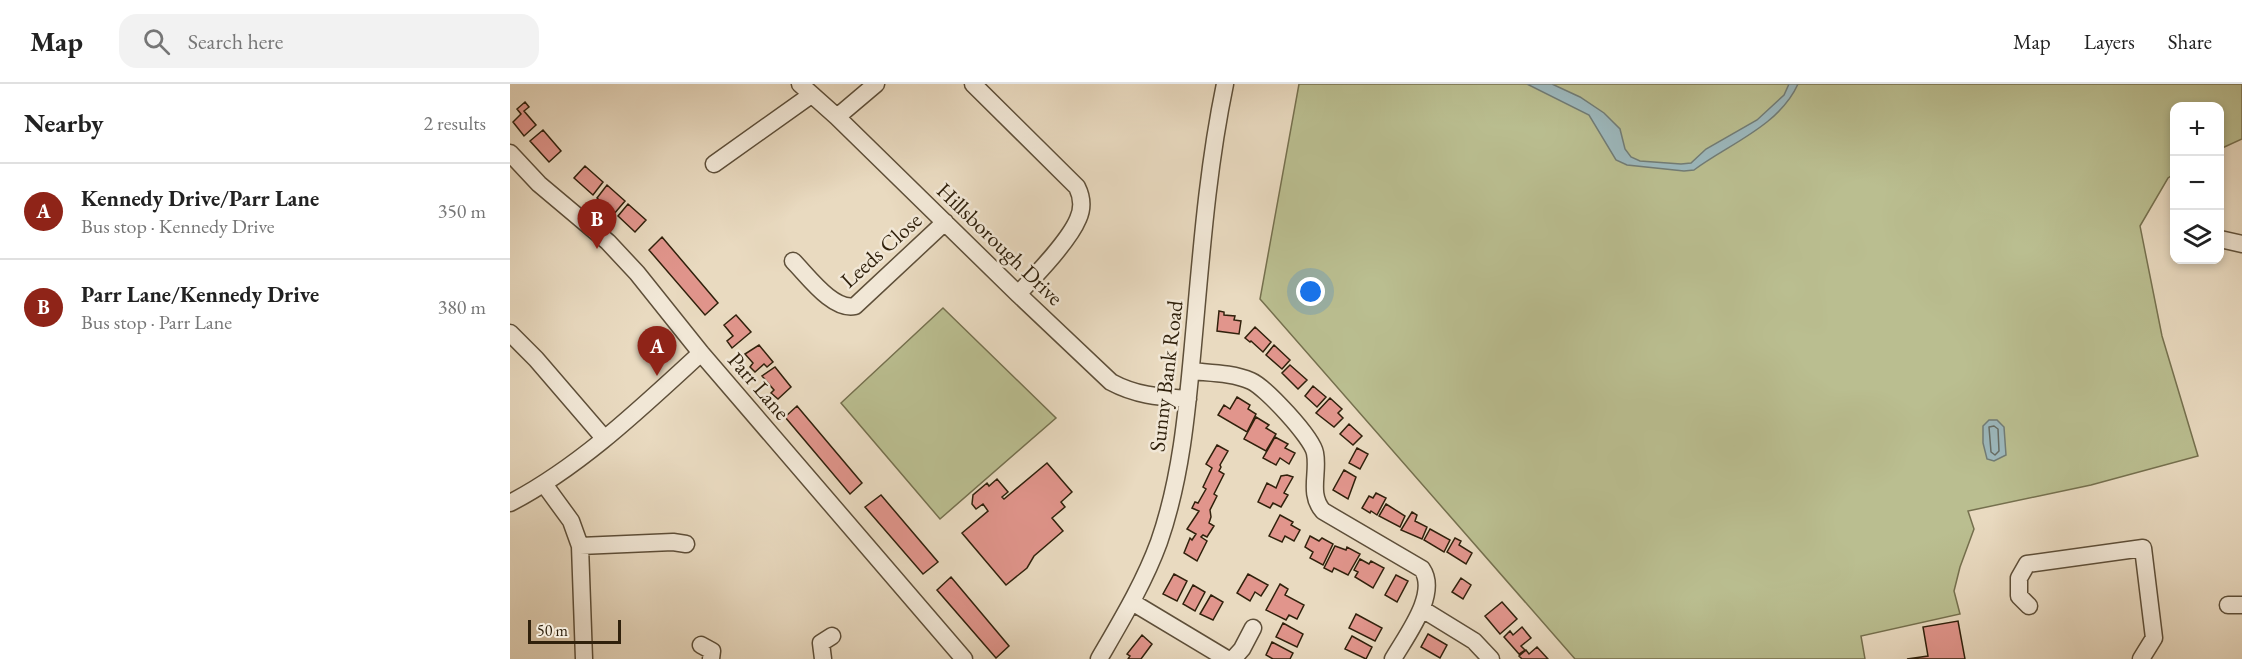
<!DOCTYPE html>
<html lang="en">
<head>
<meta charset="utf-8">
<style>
  body { margin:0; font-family:"EB Garamond",serif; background:#f2f2f2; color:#222 }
  .controls { position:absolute; right:18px; top:18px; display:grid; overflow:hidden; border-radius:12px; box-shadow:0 3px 9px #0003 }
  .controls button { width:54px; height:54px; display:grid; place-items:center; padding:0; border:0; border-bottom:2px solid #e0e0e0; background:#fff; color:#222; font:30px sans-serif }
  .scale { position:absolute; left:18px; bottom:15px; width:93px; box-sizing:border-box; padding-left:6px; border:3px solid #30210c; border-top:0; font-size:16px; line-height:21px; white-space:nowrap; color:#30210c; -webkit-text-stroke:4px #f1e7d6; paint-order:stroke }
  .you { position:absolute; left:801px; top:208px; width:21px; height:21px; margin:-15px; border:4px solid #fff; border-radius:50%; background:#1a73e8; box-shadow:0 0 0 9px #1a73e833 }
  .badge { display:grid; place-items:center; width:39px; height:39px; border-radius:50%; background:#8f2418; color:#fff; font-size:20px; font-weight:700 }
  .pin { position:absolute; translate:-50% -50px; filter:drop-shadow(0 2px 3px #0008) }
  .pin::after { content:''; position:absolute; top:32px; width:21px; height:18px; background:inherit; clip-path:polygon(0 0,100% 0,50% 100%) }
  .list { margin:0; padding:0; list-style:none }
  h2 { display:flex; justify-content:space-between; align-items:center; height:78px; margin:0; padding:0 24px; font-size:26px }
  h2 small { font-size:20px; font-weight:400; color:#767676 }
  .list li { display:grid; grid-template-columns:39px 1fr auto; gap:18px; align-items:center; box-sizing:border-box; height:96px; padding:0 24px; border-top:2px solid #e0e0e0 }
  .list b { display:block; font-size:22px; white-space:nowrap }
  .list p { margin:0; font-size:20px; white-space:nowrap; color:#767676 }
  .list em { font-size:20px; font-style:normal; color:#767676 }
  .icon { flex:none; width:33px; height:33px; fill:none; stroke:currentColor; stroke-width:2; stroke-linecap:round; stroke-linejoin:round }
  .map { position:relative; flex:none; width:1732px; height:575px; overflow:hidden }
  header { display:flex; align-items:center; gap:36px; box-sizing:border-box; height:84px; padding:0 30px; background:#fff; border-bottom:2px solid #e0e0e0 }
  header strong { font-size:28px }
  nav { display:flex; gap:33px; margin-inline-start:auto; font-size:21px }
  .search { width:420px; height:54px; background:#f2f2f2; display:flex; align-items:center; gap:15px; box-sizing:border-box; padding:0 21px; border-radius:18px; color:#767676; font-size:22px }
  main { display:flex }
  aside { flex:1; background:#fff }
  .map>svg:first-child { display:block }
  .green { fill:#babe90; stroke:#75704e; stroke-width:1.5 }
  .water { fill:#9cb8bd; stroke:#717c76; stroke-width:1.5 }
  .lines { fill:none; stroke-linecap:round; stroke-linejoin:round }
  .shore { stroke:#666c64; stroke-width:1.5 }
  .building { fill:#e1958c; stroke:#30210c; stroke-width:1.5 }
  .minor-casing { stroke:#5e4f39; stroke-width:19 }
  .minor { stroke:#f1e7d6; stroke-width:16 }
  .labels { text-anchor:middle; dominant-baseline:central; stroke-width:5; stroke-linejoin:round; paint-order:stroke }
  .street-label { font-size:22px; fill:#30210c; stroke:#f1e7d6 }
</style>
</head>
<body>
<header>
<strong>Map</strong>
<div class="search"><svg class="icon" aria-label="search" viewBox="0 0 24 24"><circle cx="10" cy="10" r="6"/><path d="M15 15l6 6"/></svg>Search here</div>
<nav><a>Map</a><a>Layers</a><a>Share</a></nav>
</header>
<main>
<aside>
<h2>Nearby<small>2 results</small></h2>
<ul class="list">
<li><span class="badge">A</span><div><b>Kennedy Drive/Parr Lane</b><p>Bus stop · Kennedy Drive</p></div><em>350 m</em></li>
<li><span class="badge">B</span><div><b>Parr Lane/Kennedy Drive</b><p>Bus stop · Parr Lane</p></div><em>380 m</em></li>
</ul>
</aside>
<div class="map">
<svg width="1732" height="575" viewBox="0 0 1732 575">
  <rect width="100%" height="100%" fill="#e9dac0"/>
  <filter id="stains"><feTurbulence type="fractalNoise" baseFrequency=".00333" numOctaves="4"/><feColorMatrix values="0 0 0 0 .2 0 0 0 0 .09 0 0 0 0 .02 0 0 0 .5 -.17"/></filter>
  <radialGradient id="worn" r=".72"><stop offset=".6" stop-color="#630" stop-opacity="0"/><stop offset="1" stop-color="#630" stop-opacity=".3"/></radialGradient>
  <path class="green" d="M789 0H1732V55L1710 65V22H1664V90L1658 94 1630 142 1652 252 1688 372 1581 401 1458 427 1464 445 1450 483 1444 507 1450 530 1351 552 1355 575H1065L750 215Z
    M433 224 546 334 430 435 331 319Z"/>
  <path class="water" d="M1017 0H1042L1070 13 1094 29 1110 45 1115 65 1121 73 1130 77 1171 80 1181 79 1196 65 1247 36 1274 11 1279 0H1288C1269 42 1219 60 1184 86L1174 87 1117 81 1106 76 1079 31Z
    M1479 336H1487L1494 343 1496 371 1484 377 1477 375 1473 359V342Z"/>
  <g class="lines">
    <path class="shore" d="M1484 342 1488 345 1489 367 1485 371 1481 368 1479 343Z"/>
  </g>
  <path class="building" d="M15 18 19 23 14 27 26 41 14 52 3 38 11 30 7 25Z
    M33 46 51 67 39 78 20 57Z
    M75 82 93 98 83 111 64 94Z
    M97 101 115 117 104 130 87 114Z
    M118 120 136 136 125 148 108 132Z
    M152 153 208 219 195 231 139 166Z
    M709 227 714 228V231L725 232 724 236 731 237 729 250 707 247Z
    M226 231 241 248 222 264 217 257 223 252 214 241Z
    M745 243 761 258 753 268 741 257 740 258 735 254Z
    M249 261 263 278 257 283 254 280 245 288 240 283 243 279 235 270Z
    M764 261 780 276 772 285 756 271Z
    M780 281 797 296 788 305 772 289Z
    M265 283 281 303 268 315 261 309 264 306 252 292Z
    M803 302 816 313 807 323 795 312Z
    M727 313 740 321 738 325 746 330 737 348 708 331 714 321 720 325Z
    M820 314 832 325 828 329 833 334 824 343 806 329Z
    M287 322 352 399 340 410 275 333Z
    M746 333 759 341 756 344 766 350 756 367 734 355Z
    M839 340 852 352 843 361 830 350Z
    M765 353 778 360 775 364 785 369 779 380 770 374 766 381 753 374Z
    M707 361 718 367 710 381 711 383 709 387 714 390 704 410 707 412 700 426 701 433 699 439 704 442 697 453 693 451 691 453 697 457 687 477 674 469 680 454 682 456 686 450 677 445 689 427 682 424 685 418 688 419 696 405 693 403 702 384 696 380Z
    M847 364 858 370 850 385 839 379Z
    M537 379 562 408 551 418 555 423 542 434 553 447 524 472 517 484 496 501 452 449 478 427 473 420 466 425 462 420 463 411 477 399 479 402 487 395 498 408 492 413 494 415Z
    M834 386 846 393 838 415 823 406Z
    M777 391 783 393 774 409 778 411 771 423 763 419 760 424 748 418 757 399 766 404 771 392Z
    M866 409 876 414 867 431 861 427 860 429 852 424 859 412 863 414Z
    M371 411 428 478 413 490 355 423Z
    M876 420 895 432 890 443 869 432Z
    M902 428 907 431 905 437 917 443 912 455 891 446Z
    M770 431 783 438 781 441 790 446 784 457 775 452 772 458 759 452Z
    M920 445 940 456 934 468 914 456Z
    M800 452 809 457 812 454 823 460 813 481 800 474 803 468 795 463Z
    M945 454 951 457 949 461 962 469 956 480 937 468Z
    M825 462 836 466 837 463 850 470 838 491 824 484 822 488 814 484Z
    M850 475 859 480 861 477 874 484 863 504 845 493 848 488 844 486Z
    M664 490 677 497 667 517 653 510Z
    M738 490 758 501 751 512 745 508 740 517 727 509Z
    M886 491 898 497 887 518 875 511Z
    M441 493 499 562 486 574 427 506Z
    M951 494 961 501 953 515 942 508Z
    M770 500 778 505 775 511 794 521 787 535 779 531 776 536 756 526Z
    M683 501 695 508 685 527 673 520Z
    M701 511 713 518 703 536 690 530Z
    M992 518 1007 535 990 550 975 532Z
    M846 530 872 544 865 557 839 544Z
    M1448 537 1455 575H1397L1418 572 1413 543Z
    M773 539 793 550 787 563 766 553Z
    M1012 543 1021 554 1011 562 1015 566 1009 570 994 553 1000 547 1003 551Z
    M918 550 937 561 930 574 911 563Z
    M632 551 642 560 631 575H618L620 572 617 570Z
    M842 552 862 563 856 575 835 565Z
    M762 558 783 569 780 575H763L756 571Z
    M1027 563 1038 575H1012L1009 572 1016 566 1019 570Z"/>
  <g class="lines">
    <g class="minor-casing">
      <path id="minor" d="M290 0 327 33 508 210 601 298C627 312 650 313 678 315
        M463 0 567 103C572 113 573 124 568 135 559 157 525 192 508 210
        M327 33 366 0
        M0 69 29 100 98 158 127 189 191 269 454 575
        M204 80 301 11
        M1710 155 1732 160
        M283 177C298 192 323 227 345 222L435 138
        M0 249 26 275 94 354
        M681 287C700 289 723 289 741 297 755 303 802 353 805 369 809 389 798 410 813 427L912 485C929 510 896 552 883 575
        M34 400 61 437 70 462 74 575
        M0 419C71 382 132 323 191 269
        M70 462 163 458 176 460
        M622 518 717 575
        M1718 521H1732
        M1519 522 1509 512V494L1517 480 1633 464 1644 554 1631 575
        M912 525 964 557 981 575
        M191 561 202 567 201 575
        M313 575 311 559 322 552
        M589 575C611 537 634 499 649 458 671 395 677 327 683 261 691 174 697 86 715 0
        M723 575 732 565 743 544"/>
    </g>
    <use href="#minor" class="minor"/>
  </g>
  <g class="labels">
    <g class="street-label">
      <text transform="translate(490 160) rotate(44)">Hillsborough Drive</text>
      <text transform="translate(371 166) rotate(-42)">Leeds Close</text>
      <text transform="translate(656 292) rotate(-83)">Sunny Bank Road</text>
      <text transform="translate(249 302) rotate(49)">Parr Lane</text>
    </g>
  </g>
  <rect width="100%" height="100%" filter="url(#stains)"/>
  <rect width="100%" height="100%" fill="url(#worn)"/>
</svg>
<div class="controls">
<button>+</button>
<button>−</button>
<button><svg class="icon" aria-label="layers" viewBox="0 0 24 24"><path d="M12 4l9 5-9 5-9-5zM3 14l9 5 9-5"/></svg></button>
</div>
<div class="scale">50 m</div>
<div class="you"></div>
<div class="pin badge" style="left:147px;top:292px">A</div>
<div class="pin badge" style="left:87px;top:165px">B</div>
</div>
</main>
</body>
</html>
